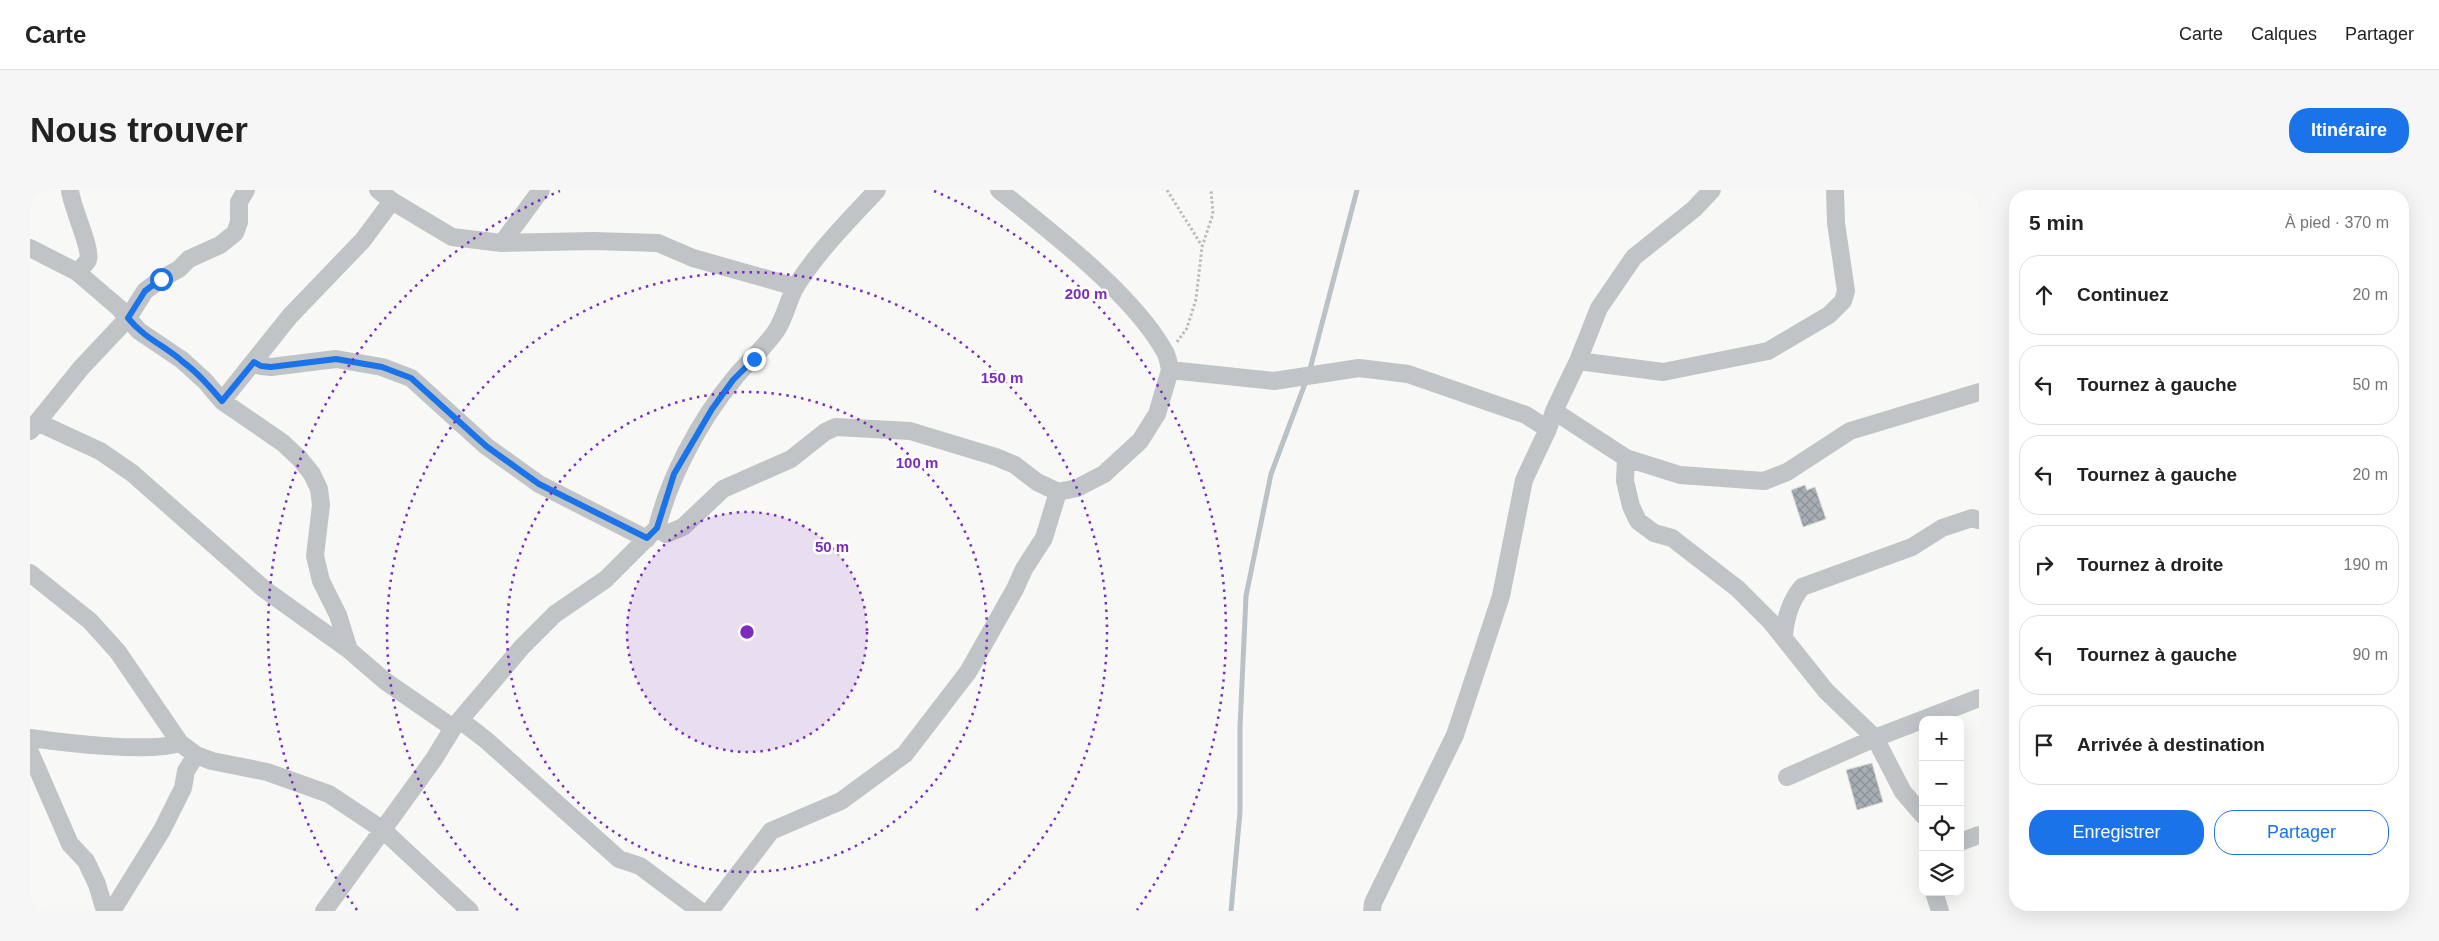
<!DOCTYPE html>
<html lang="fr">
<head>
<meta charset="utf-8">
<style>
  body { margin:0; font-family:Helvetica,sans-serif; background:#f6f6f6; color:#222 }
  .controls { position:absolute; right:15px; bottom:15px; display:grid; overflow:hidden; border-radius:10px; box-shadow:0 5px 20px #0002 }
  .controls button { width:45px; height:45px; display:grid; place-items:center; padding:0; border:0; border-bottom:1px solid #e0e0e0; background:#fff; color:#222; font:25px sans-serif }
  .stop { position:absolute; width:15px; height:15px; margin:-11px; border:4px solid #1a73e8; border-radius:50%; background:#fff }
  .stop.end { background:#1a73e8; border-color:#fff; box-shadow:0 1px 5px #0008 }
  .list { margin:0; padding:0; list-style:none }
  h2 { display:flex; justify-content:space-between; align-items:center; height:65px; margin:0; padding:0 20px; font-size:21px }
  h2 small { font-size:16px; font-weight:400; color:#767676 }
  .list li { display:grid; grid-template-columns:32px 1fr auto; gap:15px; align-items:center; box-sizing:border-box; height:80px; margin:0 10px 10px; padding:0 10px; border:1px solid #e0e0e0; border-radius:20px }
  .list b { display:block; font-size:19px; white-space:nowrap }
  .list em { font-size:16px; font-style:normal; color:#767676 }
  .actions { display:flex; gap:10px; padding:15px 20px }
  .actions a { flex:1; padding:11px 0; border:1px solid #1a73e8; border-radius:20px; text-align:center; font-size:18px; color:#1a73e8 }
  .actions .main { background:#1a73e8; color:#fff }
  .icon { flex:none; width:28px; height:28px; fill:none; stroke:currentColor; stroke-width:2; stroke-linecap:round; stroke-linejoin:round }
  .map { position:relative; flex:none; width:1949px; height:721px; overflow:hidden; border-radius:20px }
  header { display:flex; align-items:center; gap:30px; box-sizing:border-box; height:70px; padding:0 25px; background:#fff; border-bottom:1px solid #e0e0e0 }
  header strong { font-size:24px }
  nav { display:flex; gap:28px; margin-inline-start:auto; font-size:18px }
  .intro { display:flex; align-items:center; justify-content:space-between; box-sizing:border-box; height:120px; padding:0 30px }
  h1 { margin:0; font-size:35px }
  .button { padding:12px 22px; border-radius:20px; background:#1a73e8; color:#fff; font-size:18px; font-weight:700 }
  main { display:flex; gap:30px; padding:0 30px }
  aside { flex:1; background:#fff; border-radius:20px; box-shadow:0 5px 20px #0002 }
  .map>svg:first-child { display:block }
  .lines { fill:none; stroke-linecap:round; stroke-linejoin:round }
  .stream { stroke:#b9c2c7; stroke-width:5 }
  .building { fill:url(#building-cross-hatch); stroke:#dadad9 }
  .path { stroke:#babdbf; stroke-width:3; stroke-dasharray:2.5 2.5; stroke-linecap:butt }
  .minor { stroke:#c0c4c7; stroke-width:18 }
  .route { stroke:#1a73e8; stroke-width:6 }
  .ring { fill:none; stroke:#7b2cbf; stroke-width:2.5; stroke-dasharray:2.5 5 }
  .centre { fill:#7b2cbf; stroke:#fff; stroke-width:2.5 }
  .ring-label { font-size:15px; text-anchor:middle; font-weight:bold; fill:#7b2cbf; stroke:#fff; stroke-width:5; stroke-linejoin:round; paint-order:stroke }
</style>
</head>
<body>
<header>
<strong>Carte</strong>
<nav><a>Carte</a><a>Calques</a><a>Partager</a></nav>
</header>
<div class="intro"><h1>Nous trouver</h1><a class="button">Itinéraire</a></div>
<main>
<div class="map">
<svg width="1949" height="721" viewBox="0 0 1949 721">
  <defs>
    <pattern id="building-cross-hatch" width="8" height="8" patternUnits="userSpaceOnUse" patternTransform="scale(1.25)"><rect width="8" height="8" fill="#a6adb3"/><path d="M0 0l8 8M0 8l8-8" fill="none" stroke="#8b9297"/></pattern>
  </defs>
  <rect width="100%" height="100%" fill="#f8f8f6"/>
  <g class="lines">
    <path class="stream" d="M1279 183 1327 0
      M1201 721 1210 622V537L1216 406 1241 284 1276 191"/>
  </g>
  <path class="building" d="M1775 295 1777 300 1785 297 1796 329 1773 337 1761 300Z
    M1842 573 1853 612 1827 620 1816 580Z"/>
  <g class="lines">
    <path class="path" d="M1137 0 1172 56
      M1147 152 1157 138 1166 109 1172 57 1183 24 1181 0"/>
    <path class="minor" d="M40 0C41 16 62 58 58 70 56 74 50 79 47 82L89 118 109 141 152 170 175 191 192 211 253 253 270 269 282 284 289 299 291 315 285 366 291 391 308 425 319 460 355 491 423 538
      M348 0 362 11 422 47 472 53 564 51 628 53 663 68 766 97
      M969 0C1021 42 1103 104 1135 162 1138 167 1139 175 1140 180
      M472 53 511 0
      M0 58 47 82
      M1548 171 1633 182 1738 161 1799 125 1813 111 1816 101 1806 33 1805 0
      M224 173 231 176 241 177 306 169 352 177 381 188 456 256 509 294 617 349
      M192 211 260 126 333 50 362 11
      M1524 221 1596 268 1650 285 1734 291 1757 282 1820 241 1949 202
      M7 232 70 261 102 283 234 399 319 460
      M0 241 51 178 98 128 115 101 131 89 149 79 159 69 190 55 205 43 209 32V12L216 0
      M1596 268 1595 291 1601 316 1608 331 1624 343 1642 348 1708 399 1741 432 1796 501 1845 548 1873 602 1893 625
      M627 338C639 288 670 230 703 190 716 173 733 160 746 141 755 128 758 110 766 96 788 61 819 30 847 0
      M0 383 60 431 88 462 150 553 166 565 182 571 237 582 299 604 353 640 440 721
      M1754 445C1756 426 1760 412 1772 397L1882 357 1912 338 1942 328 1949 330
      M430 530 456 550 589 669 610 676 670 721
      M0 548C35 553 119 563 150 553
      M0 562 40 654 56 671 67 694 75 721
      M1757 587 1845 548 1949 508
      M1930 652 1949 645
      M1904 702 1910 721
      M82 721 132 640 153 598 156 581 166 565
      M294 721 404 569 423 538 492 457 525 424 576 389 627 338 636 344 653 337 693 299 761 269 795 242 806 237 880 241 966 267 985 275 1007 292 1028 302 1047 298 1074 284 1110 251 1127 224 1140 180 1244 191 1329 178 1378 184 1496 225 1518 239
      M680 721 741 641 811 611 875 564 938 482 985 399 994 379 1014 348 1028 302
      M1342 721 1343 713 1425 545 1471 406 1494 290 1518 239 1524 221 1548 171 1569 118 1604 67 1664 19 1682 0"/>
  </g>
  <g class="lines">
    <path class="route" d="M131 89 115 101 98 128C115 149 134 155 153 172 168 183 180 197 192 211L224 172 231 176 241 177 306 169 352 177 381 188 456 256 509 294 617 348 627 338 644 284 682 219 703 190 724 169"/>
  </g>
  <circle cx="717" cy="442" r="120" fill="#7b2cbf" fill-opacity=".12"/>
  <g class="ring">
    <circle cx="717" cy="442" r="120"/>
    <circle cx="717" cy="442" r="240"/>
    <path d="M488 720A360 360 0 1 1 946 720"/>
    <path d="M327 720A479 479 0 0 1 530 1M904 1A479 479 0 0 1 1107 720"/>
  </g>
  <circle cx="717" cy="442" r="8" class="centre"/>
  <g class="ring-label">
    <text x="1056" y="109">200 m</text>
    <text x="972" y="193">150 m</text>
    <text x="887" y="278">100 m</text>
    <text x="802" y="362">50 m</text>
  </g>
</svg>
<div class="controls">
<button>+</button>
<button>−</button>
<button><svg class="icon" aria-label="locate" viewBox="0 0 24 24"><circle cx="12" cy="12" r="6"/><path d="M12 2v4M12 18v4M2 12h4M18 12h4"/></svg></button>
<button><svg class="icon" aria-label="layers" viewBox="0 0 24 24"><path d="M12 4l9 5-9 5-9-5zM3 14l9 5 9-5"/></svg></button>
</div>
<div class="stop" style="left:131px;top:89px"></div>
<div class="stop end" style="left:724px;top:169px"></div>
</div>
<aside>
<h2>5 min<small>À pied · 370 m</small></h2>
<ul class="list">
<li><svg class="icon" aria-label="ahead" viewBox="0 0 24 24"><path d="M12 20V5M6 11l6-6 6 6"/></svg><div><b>Continuez</b></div><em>20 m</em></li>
<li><svg class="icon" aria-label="left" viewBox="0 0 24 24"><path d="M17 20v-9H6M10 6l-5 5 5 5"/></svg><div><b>Tournez à gauche</b></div><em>50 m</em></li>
<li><svg class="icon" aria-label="left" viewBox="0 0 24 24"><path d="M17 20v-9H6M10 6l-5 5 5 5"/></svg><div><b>Tournez à gauche</b></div><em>20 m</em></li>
<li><svg class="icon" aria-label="right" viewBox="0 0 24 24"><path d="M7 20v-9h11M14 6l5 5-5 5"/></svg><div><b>Tournez à droite</b></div><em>190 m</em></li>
<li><svg class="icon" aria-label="left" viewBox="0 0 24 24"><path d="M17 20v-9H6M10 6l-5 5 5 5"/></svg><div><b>Tournez à gauche</b></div><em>90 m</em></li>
<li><svg class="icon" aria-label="arrive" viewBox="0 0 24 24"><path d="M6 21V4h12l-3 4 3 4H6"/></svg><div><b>Arrivée à destination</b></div></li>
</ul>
<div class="actions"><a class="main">Enregistrer</a><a>Partager</a></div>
</aside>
</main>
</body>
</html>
